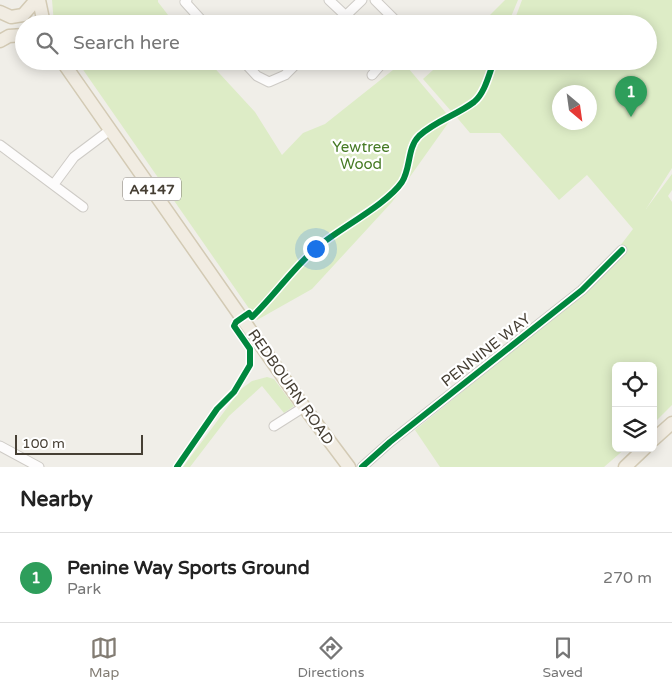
<!DOCTYPE html>
<html lang="en">
<head>
<meta charset="utf-8">
<style>
  body { margin:0; font-family:"Varela Round",sans-serif; background:#f6f6f6; color:#222 }
  .controls { position:absolute; right:15px; bottom:15px; display:grid; overflow:hidden; border-radius:8px; box-shadow:0 2px 12px #0003 }
  .controls button { width:45px; height:45px; display:grid; place-items:center; padding:0; border:0; border-bottom:1px solid #e0e0e0; background:#fff; color:#222; font:25px sans-serif }
  .compass { position:absolute; left:552px; top:85px; width:45px; height:45px; border-radius:50%; background:#fff; box-shadow:0 2px 12px #0003; rotate:151deg }
  .scale { position:absolute; left:15px; bottom:12px; width:128px; box-sizing:border-box; padding-left:5px; border:2px solid #463f34; border-top:0; font-size:14px; line-height:18px; white-space:nowrap; color:#463f34; -webkit-text-stroke:4px #fff; paint-order:stroke }
  .you { position:absolute; left:315px; top:248px; width:18px; height:18px; margin:-12px; border:4px solid #fff; border-radius:50%; background:#1a73e8; box-shadow:0 0 0 8px #1a73e833 }
  .badge { display:grid; place-items:center; width:32px; height:32px; border-radius:50%; background:#827c73; color:#fff; font-size:16px; font-weight:700 }
  .pin { position:absolute; translate:-50% -41px; filter:drop-shadow(0 1px 2px #0008) }
  .pin::after { content:''; position:absolute; top:26px; width:18px; height:15px; background:inherit; clip-path:polygon(0 0,100% 0,50% 100%) }
  .list { margin:0; padding:0; list-style:none }
  h2 { display:flex; justify-content:space-between; align-items:center; height:65px; margin:0; padding:0 20px; font-size:21px }
  h2 small { font-size:16px; font-weight:400; color:#767676 }
  .list li { display:grid; grid-template-columns:32px 1fr auto; gap:15px; align-items:center; box-sizing:border-box; height:90px; padding:0 20px; border-top:1px solid #e0e0e0 }
  .list b { display:block; font-size:19px; white-space:nowrap }
  .list p { margin:0; font-size:16px; white-space:nowrap; color:#767676 }
  .list em { font-size:16px; font-style:normal; color:#767676 }
  .icon { flex:none; width:28px; height:28px; fill:none; stroke:currentColor; stroke-width:2; stroke-linecap:round; stroke-linejoin:round }
  .map { position:relative; flex:none; width:672px; height:467px; overflow:hidden }
  .search { position:absolute; background:#fff; box-shadow:0 2px 12px #0003; left:15px; right:15px; top:15px; height:55px; display:flex; align-items:center; gap:12px; box-sizing:border-box; padding:0 18px; border-radius:28px; color:#767676; font-size:19px }
  .sheet { height:155px; background:#fff }
  nav { display:flex; justify-content:space-around; align-items:center; box-sizing:border-box; height:70px; border-top:1px solid #e0e0e0; background:#fff; font-size:14px; color:#767676 }
  nav a { display:grid; justify-items:center; gap:2px }
  nav .on { color:#827c73 }
  .map>svg:first-child { display:block }
  .green { fill:#ddecc6; fill-rule:evenodd }
  .lines { fill:none; stroke-linecap:round; stroke-linejoin:round }
  .street-casing { stroke:#cecbc6; stroke-width:11 }
  .primary-casing { stroke:#d3cab4; stroke-width:15 }
  .street { stroke:#fdfcfc; stroke-width:9 }
  .primary { stroke:#f1ece2; stroke-width:12 }
  .cycleway-casing { stroke:#fff; stroke-width:9 }
  .cycleway { stroke:#00873e; stroke-width:6 }
  .labels { text-anchor:middle; dominant-baseline:central; stroke-width:4.5; stroke-linejoin:round; paint-order:stroke }
  .shield { fill:#fff; stroke:#7e7971; stroke-width:1 }
  .shield-label { font-size:14px; font-weight:bold; fill:#463f34 }
  .park-label { font-size:15px; fill:#467a25; stroke:#fff }
  .street-label { font-size:15px; fill:#463f34; stroke:#fff }
</style>
</head>
<body>
<div class="map">
<svg width="672" height="467" viewBox="0 0 672 467">
  <rect width="100%" height="100%" fill="#f0eee8"/>
  <path class="green" d="M52 0H158V2L175 24H54Z
    M505 0H518L508 24H481Z
    M522 0H672V168L646 209 672 174V190L668 196 672 202V405L653 424V366H616V448H626L604 467H440L415 430 584 293 633 229 587 175 559 200 500 133H470L454 114 479 99 497 61H648V24H513ZM560 92H590V122H560Z
    M77 61H208L255 112 282 155 303 133 325 124 403 62 447 114 413 141 405 173 396 186 384 197 343 222C365 210 395 199 406 176 412 165 410 152 416 142L451 119 392 202 312 289 257 320Z
    M443 61H492L475 96 451 111 423 79Z
    M267 377 274 379 294 406 284 413 262 386 229 416 190 467H183L241 389 252 381Z"/>
  <g class="lines">
    <g class="street-casing">
      <path id="street" d="M187 0 185 2 205 24
        M329 0 346 16
        M375 0 399 24
        M337 24 362 0
        M243 61 257 76 269 82 285 75 299 61
        M372 75 384 61
        M0 145 83 207
        M54 184 74 157 110 130
        M274 426 304 407
        M0 446 39 467
        M362 467 390 442 582 290 622 250"/>
    </g>
    <g class="primary-casing">
      <path id="primary" d="M39 0 44 24
        M0 12 11 17 23 15 36 0
        M0 41 9 36 24 35
        M62 61 304 407 349 467
        M653 440 672 423
        M625 467 645 448"/>
    </g>
    <use href="#street" class="street"/>
    <use href="#primary" class="primary"/>
    <g class="cycleway-casing">
      <path id="cycleway" d="M177 467 217 409 234 392 250 365V349L234 326 236 322 249 313 252 317C276 294 295 265 320 245 342 227 387 204 402 182 411 168 407 148 419 136 435 121 457 115 474 102 485 93 489 74 494 61
        M362 467 390 442 582 290 622 250"/>
    </g>
    <use href="#cycleway" class="cycleway"/>
  </g>
  <g class="labels">
    <rect class="shield" x="123" y="177.5" width="58" height="23" rx="4"/>
    <g class="shield-label">
      <text x="152" y="189">A4147</text>
    </g>
    <g class="park-label">
      <text x="361" y="147">Yewtree<tspan x="361" dy="17">Wood</tspan></text>
    </g>
    <g class="street-label">
      <text transform="translate(486 350) rotate(-38)">PENNINE WAY</text>
      <text transform="translate(291 387) rotate(55)">REDBOURN ROAD</text>
    </g>
  </g>
</svg>
<div class="controls">
<button><svg class="icon" aria-label="locate" viewBox="0 0 24 24"><circle cx="12" cy="12" r="6"/><path d="M12 2v4M12 18v4M2 12h4M18 12h4"/></svg></button>
<button><svg class="icon" aria-label="layers" viewBox="0 0 24 24"><path d="M12 4l9 5-9 5-9-5zM3 14l9 5 9-5"/></svg></button>
</div>
<svg class="compass" viewBox="-18 -18 36 36"><path d="M0-13l5 13h-10z" fill="#e53935"/><path d="M0 13l5-13h-10z" fill="#767676"/></svg>
<div class="scale">100 m</div>
<div class="you"></div>
<div class="pin badge" style="left:631px;top:117px;background:#2e9e5b">1</div>
<div class="search"><svg class="icon" aria-label="search" viewBox="0 0 24 24"><circle cx="10" cy="10" r="6"/><path d="M15 15l6 6"/></svg>Search here</div>
</div>
<section class="sheet">
<h2>Nearby<small></small></h2>
<ul class="list">
<li><span class="badge" style="background:#2e9e5b">1</span><div><b>Penine Way Sports Ground</b><p>Park</p></div><em>270 m</em></li>
</ul>
</section>
<nav>
<a class="on"><svg class="icon" aria-label="map" viewBox="0 0 24 24"><path d="M3 6l6-2 6 2 6-2v14l-6 2-6-2-6 2zM9 4v14M15 6v14"/></svg>Map</a>
<a><svg class="icon" aria-label="directions" viewBox="0 0 24 24"><path d="M12 3l9 9-9 9-9-9zM9 14v-3h6M13 9l2 2-2 2"/></svg>Directions</a>
<a><svg class="icon" aria-label="saved" viewBox="0 0 24 24"><path d="M7 4h10v16l-5-4-5 4z"/></svg>Saved</a>
</nav>
</body>
</html>
